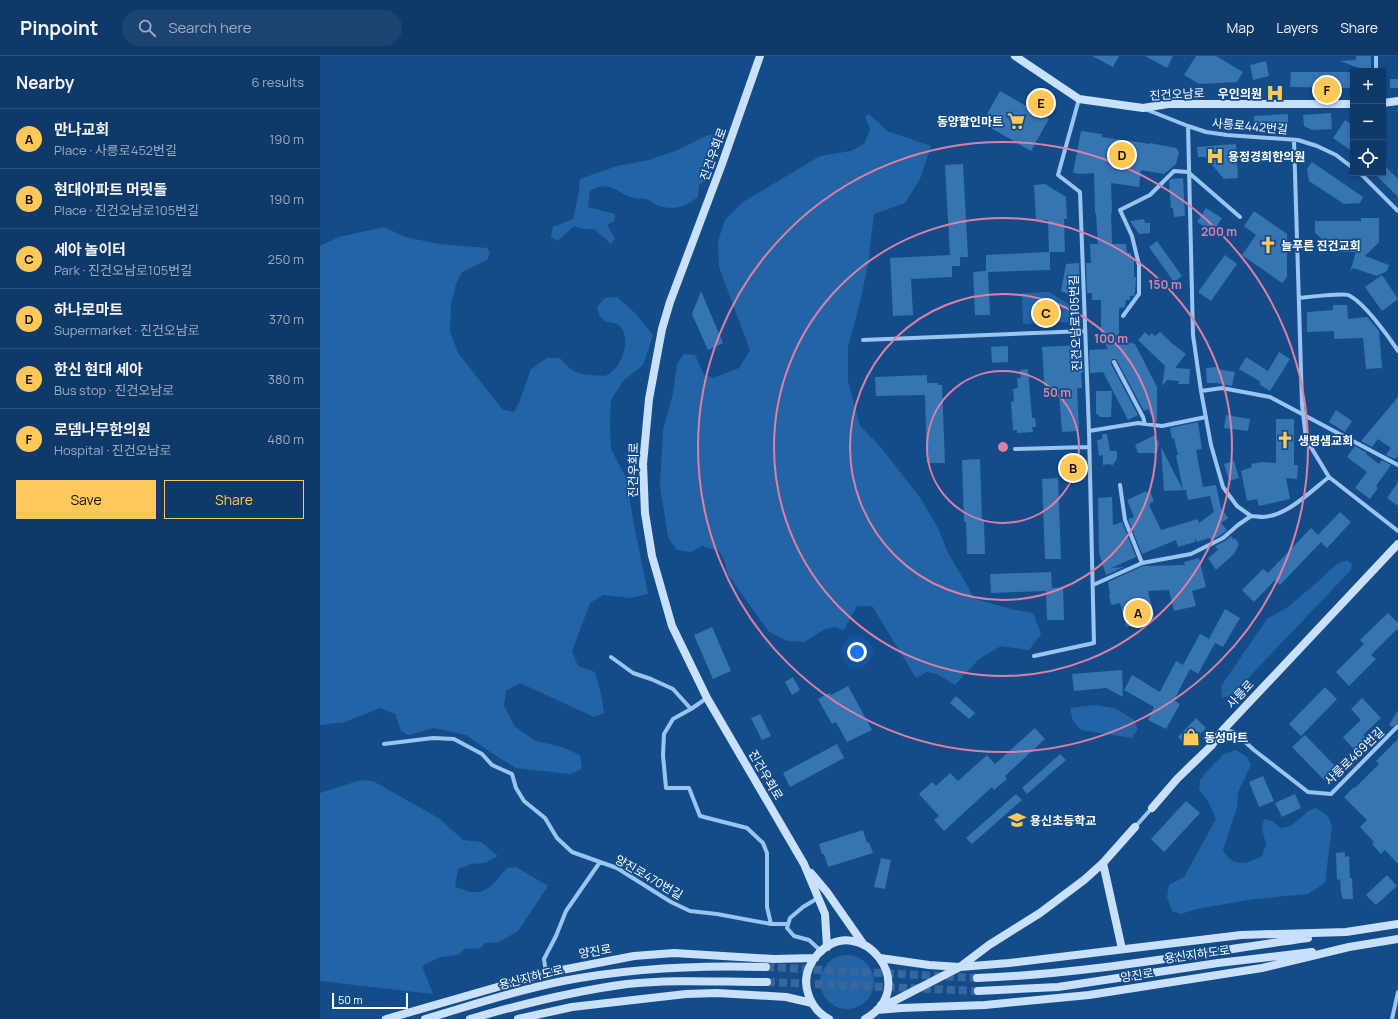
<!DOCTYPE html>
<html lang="en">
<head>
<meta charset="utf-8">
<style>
  body { margin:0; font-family:Manrope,"Noto Sans KR",sans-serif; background:#1d4471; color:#f1f3f6 }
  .controls { position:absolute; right:12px; top:12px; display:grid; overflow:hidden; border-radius:0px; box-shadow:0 2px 6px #0003 }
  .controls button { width:36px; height:36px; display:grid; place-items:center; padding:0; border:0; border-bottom:1px solid #2f537c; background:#0f3968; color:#f1f3f6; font:20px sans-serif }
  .scale { position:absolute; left:12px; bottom:10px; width:76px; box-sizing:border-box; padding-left:4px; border:2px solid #fff; border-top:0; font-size:11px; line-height:14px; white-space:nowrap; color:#fff; -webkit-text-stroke:3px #144c8a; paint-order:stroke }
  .you { position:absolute; left:537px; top:596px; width:14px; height:14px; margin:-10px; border:3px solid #fff; border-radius:50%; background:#1a73e8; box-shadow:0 0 0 6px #1a73e833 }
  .badge { display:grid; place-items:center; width:26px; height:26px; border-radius:50%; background:#ffc859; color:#111; font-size:13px; font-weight:700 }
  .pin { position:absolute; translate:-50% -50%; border:2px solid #fff; box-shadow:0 1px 4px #0006 }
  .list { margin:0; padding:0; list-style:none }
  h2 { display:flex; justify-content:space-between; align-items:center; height:52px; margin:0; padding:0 16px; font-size:17px }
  h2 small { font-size:13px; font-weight:400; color:#9bacc0 }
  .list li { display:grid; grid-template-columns:26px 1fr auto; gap:12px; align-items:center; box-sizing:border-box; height:60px; padding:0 16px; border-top:1px solid #2f537c }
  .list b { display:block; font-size:15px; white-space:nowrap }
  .list p { margin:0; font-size:13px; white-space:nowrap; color:#9bacc0 }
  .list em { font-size:13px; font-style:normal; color:#9bacc0 }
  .actions { display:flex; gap:8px; padding:12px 16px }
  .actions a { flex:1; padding:9px 0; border:1px solid #ffc859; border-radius:0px; text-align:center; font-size:14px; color:#ffc859 }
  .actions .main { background:#ffc859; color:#111 }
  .icon { flex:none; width:22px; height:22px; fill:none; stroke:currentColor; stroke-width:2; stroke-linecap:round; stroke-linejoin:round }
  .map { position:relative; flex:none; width:1078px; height:963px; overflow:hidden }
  header { display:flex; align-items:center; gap:24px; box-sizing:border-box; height:56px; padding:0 20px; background:#0f3968; border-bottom:1px solid #2f537c }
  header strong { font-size:19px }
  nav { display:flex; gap:22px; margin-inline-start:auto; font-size:14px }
  .search { width:280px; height:36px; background:#1d4471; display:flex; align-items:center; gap:10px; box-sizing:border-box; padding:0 14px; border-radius:22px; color:#9bacc0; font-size:15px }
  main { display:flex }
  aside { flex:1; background:#0f3968 }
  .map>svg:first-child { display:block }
  .green { fill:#2364a7 }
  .building { fill:#3774b2 }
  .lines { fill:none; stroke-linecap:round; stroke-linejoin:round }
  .secondary-tunnel { stroke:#37679c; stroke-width:8; stroke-dasharray:8 4; stroke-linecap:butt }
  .street { stroke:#9ac5f0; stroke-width:4 }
  .secondary { stroke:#c8e0fb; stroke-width:8 }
  .ring { fill:none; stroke:#dd80a5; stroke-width:2 }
  .labels { text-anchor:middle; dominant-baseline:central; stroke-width:3.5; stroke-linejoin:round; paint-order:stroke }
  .poi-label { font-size:12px; font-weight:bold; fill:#fff; stroke:#144c8a; text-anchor:start }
  .street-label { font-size:12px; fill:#fff; stroke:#144c8a }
  .centre { fill:#dd80a5; stroke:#144c8a; stroke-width:2 }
  .ring-label { font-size:12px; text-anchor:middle; font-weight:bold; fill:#dd80a5; stroke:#144c8a; stroke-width:3.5; stroke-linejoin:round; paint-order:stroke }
</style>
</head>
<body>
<header>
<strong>Pinpoint</strong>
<div class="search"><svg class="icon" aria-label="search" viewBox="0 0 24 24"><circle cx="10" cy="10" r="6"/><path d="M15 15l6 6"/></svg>Search here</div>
<nav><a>Map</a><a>Layers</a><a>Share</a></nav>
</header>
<main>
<aside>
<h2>Nearby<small>6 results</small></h2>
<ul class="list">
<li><span class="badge">A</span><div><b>만나교회</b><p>Place · 사릉로452번길</p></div><em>190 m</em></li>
<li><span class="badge">B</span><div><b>현대아파트 머릿돌</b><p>Place · 진건오남로105번길</p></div><em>190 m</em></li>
<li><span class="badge">C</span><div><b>세아 놀이터</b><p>Park · 진건오남로105번길</p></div><em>250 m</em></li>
<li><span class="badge">D</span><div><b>하나로마트</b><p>Supermarket · 진건오남로</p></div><em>370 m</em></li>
<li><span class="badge">E</span><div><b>한신 현대 세아</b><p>Bus stop · 진건오남로</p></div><em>380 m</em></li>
<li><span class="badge">F</span><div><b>로뎀나무한의원</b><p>Hospital · 진건오남로</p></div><em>480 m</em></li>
</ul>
<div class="actions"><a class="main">Save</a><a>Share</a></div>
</aside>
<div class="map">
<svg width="1078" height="963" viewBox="0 0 1078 963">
  <rect width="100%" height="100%" fill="#144c8a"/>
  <path class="green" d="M549 58 567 75 611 90 600 123 585 147 554 158 548 209 540 246 528 291V325L540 370 559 389 601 443 617 470 628 497 655 543 695 554 713 557 721 578 709 594 681 590 659 603 635 629 617 618 607 616 596 622 552 550H537L524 574 515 571 505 573 484 586 467 585 449 576 408 519 404 503 399 495 382 490 371 496 357 494 348 481 340 430 343 375 353 337 357 308 364 298 375 299 384 319 393 322 419 312 430 294 399 211 398 185 405 164 423 146 500 100 531 95 544 88 550 73 545 61Z
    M388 79 398 80V94L387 124 379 129 378 141C366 150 355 155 340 150 335 149 331 145 326 143 322 142 318 143 314 142 296 137 290 123 270 135L268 151 295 158 294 165 287 169 295 183 291 188 274 173H264L254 170 238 185 231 181 233 171 253 163 258 141 260 123 297 110 329 104 358 94Z
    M64 171 85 181 119 188 167 192 170 197 167 204 142 216 136 228 131 249 130 276 138 297 183 354 194 356 199 347 211 313 227 302H240C250 314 255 318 271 319 275 319 280 320 284 320 305 315 318 264 286 266L279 259 277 251 285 242 297 241 315 257 333 279 323 309 303 325 291 344 290 369 291 393 306 422 315 474 328 538 311 542 283 539 270 547 252 595 258 610 275 616 282 642 284 657 274 661 200 627 186 635 184 649 195 671 216 685 242 691 260 699 262 713 250 718 196 712 173 698 146 679 114 672 88 679 81 675 75 658 60 652 25 666 0 669V190L19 181Z
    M729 236 750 249V266L703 268 702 237Z
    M1027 504 1032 508 1031 514 912 639 902 642 901 630 947 563 968 551 994 529 1017 508Z
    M775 649 794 652 813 663 818 673 812 682 761 674 753 665 750 652Z
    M916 694 927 701 931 709 918 736 917 751 903 794C913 812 927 808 942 800L946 789 942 772 944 763 952 765 961 772 971 770 988 755 996 752 1008 760 1012 770 1005 827 988 838 935 843 876 853 861 858 852 855 847 841 849 829 864 821 896 763 888 745 879 733 880 724 888 714 904 698Z
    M41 724 53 725 120 763 143 784 161 786 178 800 165 807 151 808 138 813 135 831C140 832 146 835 151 836 168 839 177 823 187 812L196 811 228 830 198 875 179 886 165 887 161 892 144 893 138 899 120 901 102 910 113 938 0 925V737Z
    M500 926a27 27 0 1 1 54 0a27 27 0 1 1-54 0Z"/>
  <path class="building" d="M772 0H799L793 11Z
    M825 0H853L847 12Z
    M876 0H896L923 16 917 26 879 28 864 19Z
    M1036 0H1051V15H1047L1020 5 1036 4Z
    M946 5 949 20 933 24 930 9Z
    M971 16H1033V32L970 31Z
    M1070 23H1078V32H1070Z
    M680 35 729 63 711 95 662 67Z
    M1011 57 1012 73 992 74 984 70 983 59Z
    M968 58V68L934 70V60Z
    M1025 64 1033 69V96L1013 82Z
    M761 75 782 78V81L830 88V87L856 92 859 96 856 108 844 118 821 114 819 131 791 127 792 157H791L792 188H806L807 197H811V204L814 202V221H816L815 237 814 240H810V244H806L805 251 799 252V284L815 288 837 331V366L834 365 828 353 824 355 796 303H792L791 308 818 359 808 364 783 316 770 317 769 294 788 293 781 279V244H772V237H767L766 207H771L770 188H778L776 157H775L774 117 761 118 753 117Z
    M916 88 918 122 904 123 885 101H878L877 91Z
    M992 106 1043 141 1040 147 1024 148 989 125 987 113Z
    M643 108 648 201H640V210H632V221L591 223 593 259 573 260 570 202 630 199 625 109Z
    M1063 108 1078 123V141L1054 117H1063Z
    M863 122 865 160 854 161 853 152H851L849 125 851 123Z
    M725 128 746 141 747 163H744L745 196H730V214L668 216 670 259H655L653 216 666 215V199L729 196 728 164 716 165 714 129Z
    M886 152 902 162 893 176 877 166Z
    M934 155 967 178V221L962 227 922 199 936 179 924 170Z
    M1041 162H1059V186L1045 200 1069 209 1067 215 1057 220 1033 212 1030 216 1036 196H1018L995 177V165H1041Z
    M824 163 825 167H830V177L819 178 810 165Z
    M837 185 862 220 854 226 829 191Z
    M905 199 917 208 891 245 878 236Z
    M759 207 760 238H749L741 235 746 208Z
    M1062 219 1078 243 1062 255 1045 231Z
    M381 235 403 287 388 294 372 258Z
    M1013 249H1027L1028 263 1047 261 1059 275 1062 312 1046 313 1043 282 1014 283V275L987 276V256L1013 254Z
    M825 276 829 280 832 277 835 280 840 276 854 289 866 298 855 312 870 313 869 328H858L859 325 847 324 842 330 845 310 818 284Z
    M760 289V294H762L763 317H761L762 332H757L759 375 742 376 739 338 725 339 722 291Z
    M688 290V306L672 307 671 291Z
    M959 296 970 303 950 335 939 328 941 326 919 313 926 301 948 315Z
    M897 311V313L915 316 912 330 896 327H887L886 312Z
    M708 313 712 362H715L716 371H712L713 376 697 377V374H693L691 346 694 345 693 333 698 332 697 322H701L700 314Z
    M607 319V327H618V329H622L625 407H607L605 339 556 340 555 321Z
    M776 335H792L791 361H780L776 357Z
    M1078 341V399L1075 403 1066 399 1071 392 1058 383 1052 391 1041 385Z
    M1016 354 1032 365 1025 376 1009 366Z
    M906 359 930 363 928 375 904 372Z
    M956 363H974V409H978L977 423 966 422 970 443 939 450 937 443 927 445 921 415 932 411 931 408 942 406 956 407Z
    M878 366 882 393 876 394 883 431 896 429 901 452 908 462 901 467 907 474 901 479 891 484 889 482 877 486 875 483V486L858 491 856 484 822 498 808 463 814 461 807 444 826 435V437L830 435 834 445 830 447 831 448 829 449 841 474 878 463 879 467 894 456 890 440 868 444 866 434 844 435 841 391 863 434 856 399H858L854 382 852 383 850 372Z
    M782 378H787L790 395H797V403L792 410 791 408 783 409V399L779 400 777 384 782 383Z
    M835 379 839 387 837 397H818L815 389Z
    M1035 390 1047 397 1046 398 1059 408 1062 404 1071 409 1056 430 1058 432 1050 443 1035 432 1047 416 1027 401Z
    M660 403 662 465H664L665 498H647L646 466H644L642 404Z
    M914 405 919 422 909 425 904 408Z
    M738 422 741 503H725L722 423Z
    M1078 426V450L1067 442Z
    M792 441 793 469 802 466 816 501 791 512 804 511 786 519 779 497 778 442Z
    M1020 456 1031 466 1007 492 1001 486 960 529 955 524 934 546 922 534 943 513 948 517 991 472 998 479Z
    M911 480 914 484 915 482 919 488 914 498 896 514 888 502 898 494 895 490 905 485Z
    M879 502 886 531 872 535 876 550 854 555 849 534 828 535 835 563 806 571 800 547 791 549 789 538H790L788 526 823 510 865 509 864 506Z
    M731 516 732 532 743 531 744 564H727L726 535 671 537 670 518Z
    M905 553 920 562 903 591 895 587 878 618 870 613 854 644 860 648 846 673 828 664 834 651 804 634 812 619 840 636 856 605 863 609 880 578 889 583Z
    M1068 557 1078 567V572L1051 599 1056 603 1029 630 1016 616 1044 588 1040 584Z
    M392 571 411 615 393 623 374 579Z
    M802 614 803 641 786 632 754 635 752 618Z
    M473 621 480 634 472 639 465 626Z
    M528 630 552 674 527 686 516 666 512 668 498 643 509 637 511 639Z
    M1005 631 1017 643 981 680 969 668Z
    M636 640 655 657 649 663 630 647Z
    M1042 642 1061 662 1043 679 1049 686 1037 697 1023 681 1041 664 1031 653Z
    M1078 654V667L1072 671 1069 669Z
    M440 658 451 680 442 684 431 662Z
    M876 662 886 672 868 691 858 681Z
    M715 672 725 683 685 720 687 723 674 734 672 731 624 775 614 764 619 760 599 738 612 726 616 730 630 717 638 725 667 699 675 708Z
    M985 679 1017 712 1004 724 972 691Z
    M1078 683V808L1065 794 1061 798 1052 788 1054 786 1040 771 1047 764 1024 741 1034 731 1035 732 1059 708 1056 705Z
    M517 688 524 702 470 731 463 717Z
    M740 698 746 704 707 738 702 732Z
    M943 720 954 745 939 751 929 726Z
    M696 738 702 744 652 788 646 782Z
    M975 738 981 752 962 761 955 747Z
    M866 745 880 757 844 796 831 783Z
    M543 774 547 787 549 786 553 797 508 811 504 798H502L499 788Z
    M1025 796V801L1029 800 1030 822H1032L1033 843H1023L1021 837 1020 823 1017 824 1016 797Z
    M561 802 571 804 565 833 554 831Z
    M1067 819 1077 830 1056 849 1046 839Z"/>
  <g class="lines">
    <path class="secondary-tunnel" d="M446 911 657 922
      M447 926 658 935"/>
    <path class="street" d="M1056 15V0
      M825 53 868 70 886 76 907 79 978 84 997 90 1016 99 1033 112
      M868 70 873 279 881 335 891 389 903 431 917 450 931 460
      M974 84 982 348 986 383 1009 421
      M1040 117 1078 155
      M979 242C987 241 1023 237 1028 239 1043 245 1069 281 1078 295
      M803 260 819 238V209L812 180 800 154 830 139 854 115 868 116 920 161
      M543 284 765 275
      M794 306 823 361 825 368
      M881 335 902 332 950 341 1078 409
      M769 375 818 367 842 370 886 361
      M695 393 769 391
      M800 429 805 464 822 507
      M773 529 822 507 871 498 903 482 918 469 931 460C935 460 939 461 943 461 967 460 991 435 1009 421L1078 475
      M714 600 774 587 769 375 760 136 738 119 759 43
      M291 601 313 617 331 623 353 633 371 653
      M387 642 371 653 353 663 344 678 343 699 346 732H369L380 760 427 772 443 787 447 797V851L451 868
      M903 674 914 676 934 694 988 736 1011 738 1078 670
      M64 688 113 682 134 683 162 698 172 709 192 718 196 732 204 745 225 762 237 782 252 796 297 812 351 846 370 855 397 858 451 868H468
      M815 771 832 752
      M498 842 483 851 470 862 467 872 474 880 489 884 501 895
      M226 917 224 903 236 880 246 855 280 806
      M1072 963 1078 936"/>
    <path class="secondary" d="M440 0 402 108 350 246 342 273 329 343 323 408 325 457 332 500 352 570 387 642 484 808 505 858 507 891
      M695 0 759 43 823 52 848 48H1033
      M1063 47 1078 45
      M832 752 857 723 891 690 903 674 1078 488
      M783 807 802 893
      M491 817 507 836 544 889
      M560 902 609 909 640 911 689 907 921 879 1026 876 1078 868
      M657 922C768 918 878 897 988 882
      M658 935 738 931 898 907 992 896
      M561 949 574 945 640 911 669 889 720 857 764 824 783 807 815 771
      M557 954 581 952 665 949 769 939 942 912 1029 891 1078 883
      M66 963 226 917 314 900 354 897 454 903 495 902
      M105 963C150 950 196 934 243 925 310 912 378 909 446 911
      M150 963C202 948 254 935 307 928 353 923 400 926 447 926
      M198 963 252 951 366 938 397 937 466 941 492 947
      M509 963C495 956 487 942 486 926 486 916 491 905 498 898 540 853 603 931 545 963"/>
  </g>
  <g class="ring">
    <circle cx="683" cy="391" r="76"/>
    <circle cx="683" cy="391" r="153"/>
    <circle cx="683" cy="391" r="229"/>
    <circle cx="683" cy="391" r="305"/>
  </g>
  <defs>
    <g id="hospital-bare" transform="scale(1.38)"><path d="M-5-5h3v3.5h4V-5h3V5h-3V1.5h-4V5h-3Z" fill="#ffc859" stroke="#144c8a" stroke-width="2.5" paint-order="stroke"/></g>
    <g id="supermarket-bare" transform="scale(1.38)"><path d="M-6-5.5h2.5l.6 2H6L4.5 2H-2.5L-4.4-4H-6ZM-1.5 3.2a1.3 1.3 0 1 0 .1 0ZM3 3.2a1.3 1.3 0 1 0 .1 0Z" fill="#ffc859" stroke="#144c8a" stroke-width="2.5" paint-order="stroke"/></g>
    <g id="church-bare" transform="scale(1.38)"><path d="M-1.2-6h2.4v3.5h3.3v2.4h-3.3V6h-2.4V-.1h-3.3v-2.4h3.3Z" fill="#ffc859" stroke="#144c8a" stroke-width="2.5" paint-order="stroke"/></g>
    <g id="shop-bare" transform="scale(1.38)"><path d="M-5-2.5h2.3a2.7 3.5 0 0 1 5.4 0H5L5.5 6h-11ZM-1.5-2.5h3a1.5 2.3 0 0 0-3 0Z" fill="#ffc859" stroke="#144c8a" stroke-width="2.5" paint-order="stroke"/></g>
    <g id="school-bare" transform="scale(1.38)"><path d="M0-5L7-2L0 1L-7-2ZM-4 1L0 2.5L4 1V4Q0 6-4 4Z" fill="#ffc859" stroke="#144c8a" stroke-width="2.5" paint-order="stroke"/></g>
  </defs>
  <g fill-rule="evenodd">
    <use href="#hospital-bare" x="955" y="37"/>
    <use href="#supermarket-bare" x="696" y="65"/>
    <use href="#hospital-bare" x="895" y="100"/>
    <use href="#church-bare" x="948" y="189"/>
    <use href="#church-bare" x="965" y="384"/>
    <use href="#shop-bare" x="871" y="681"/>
    <use href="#school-bare" x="697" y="764"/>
  </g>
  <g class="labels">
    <g class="poi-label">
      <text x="942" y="37" text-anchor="end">우인의원</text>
      <text x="683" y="65" text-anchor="end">동양할인마트</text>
      <text x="908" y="100">용정경희한의원</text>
      <text x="961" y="189">늘푸른 진건교회</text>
      <text x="978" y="384">생명샘교회</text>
      <text x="884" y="681">동성마트</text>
      <text x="710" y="764">용신초등학교</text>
    </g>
    <g class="street-label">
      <text transform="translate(857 38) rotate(-3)">진건오남로</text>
      <text transform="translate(930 70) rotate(5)">사릉로442번길</text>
      <text transform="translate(393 98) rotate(-70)">진건우회로</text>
      <text transform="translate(755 267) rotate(-92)">진건오남로105번길</text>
      <text transform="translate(313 414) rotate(-89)">진건우회로</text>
      <text transform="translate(920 638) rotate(-47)">사릉로</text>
      <text transform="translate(1034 700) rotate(-44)">사릉로469번길</text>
      <text transform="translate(446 719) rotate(60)">진건우회로</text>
      <text transform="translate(329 821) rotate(30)">양진로470번길</text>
      <text transform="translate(275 895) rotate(-10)">양진로</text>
      <text transform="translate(877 898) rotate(-8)">용신지하도로</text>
      <text transform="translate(817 919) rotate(-9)">양진로</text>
      <text transform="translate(211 921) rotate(-14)">용신지하도로</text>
    </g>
  </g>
  <circle cx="683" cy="391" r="6" class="centre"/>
  <g class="ring-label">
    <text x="899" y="180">200 m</text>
    <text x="845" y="233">150 m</text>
    <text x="791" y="287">100 m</text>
    <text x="737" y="341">50 m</text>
  </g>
</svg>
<div class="controls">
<button>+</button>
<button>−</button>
<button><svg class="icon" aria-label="locate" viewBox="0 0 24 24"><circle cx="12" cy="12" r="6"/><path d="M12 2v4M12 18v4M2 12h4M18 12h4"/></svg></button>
</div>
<div class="scale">50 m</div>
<div class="you"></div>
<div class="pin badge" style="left:818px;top:557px">A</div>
<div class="pin badge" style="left:753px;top:412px">B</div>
<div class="pin badge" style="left:726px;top:257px">C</div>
<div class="pin badge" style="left:802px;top:99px">D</div>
<div class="pin badge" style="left:721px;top:47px">E</div>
<div class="pin badge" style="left:1007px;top:34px">F</div>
</div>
</main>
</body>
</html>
